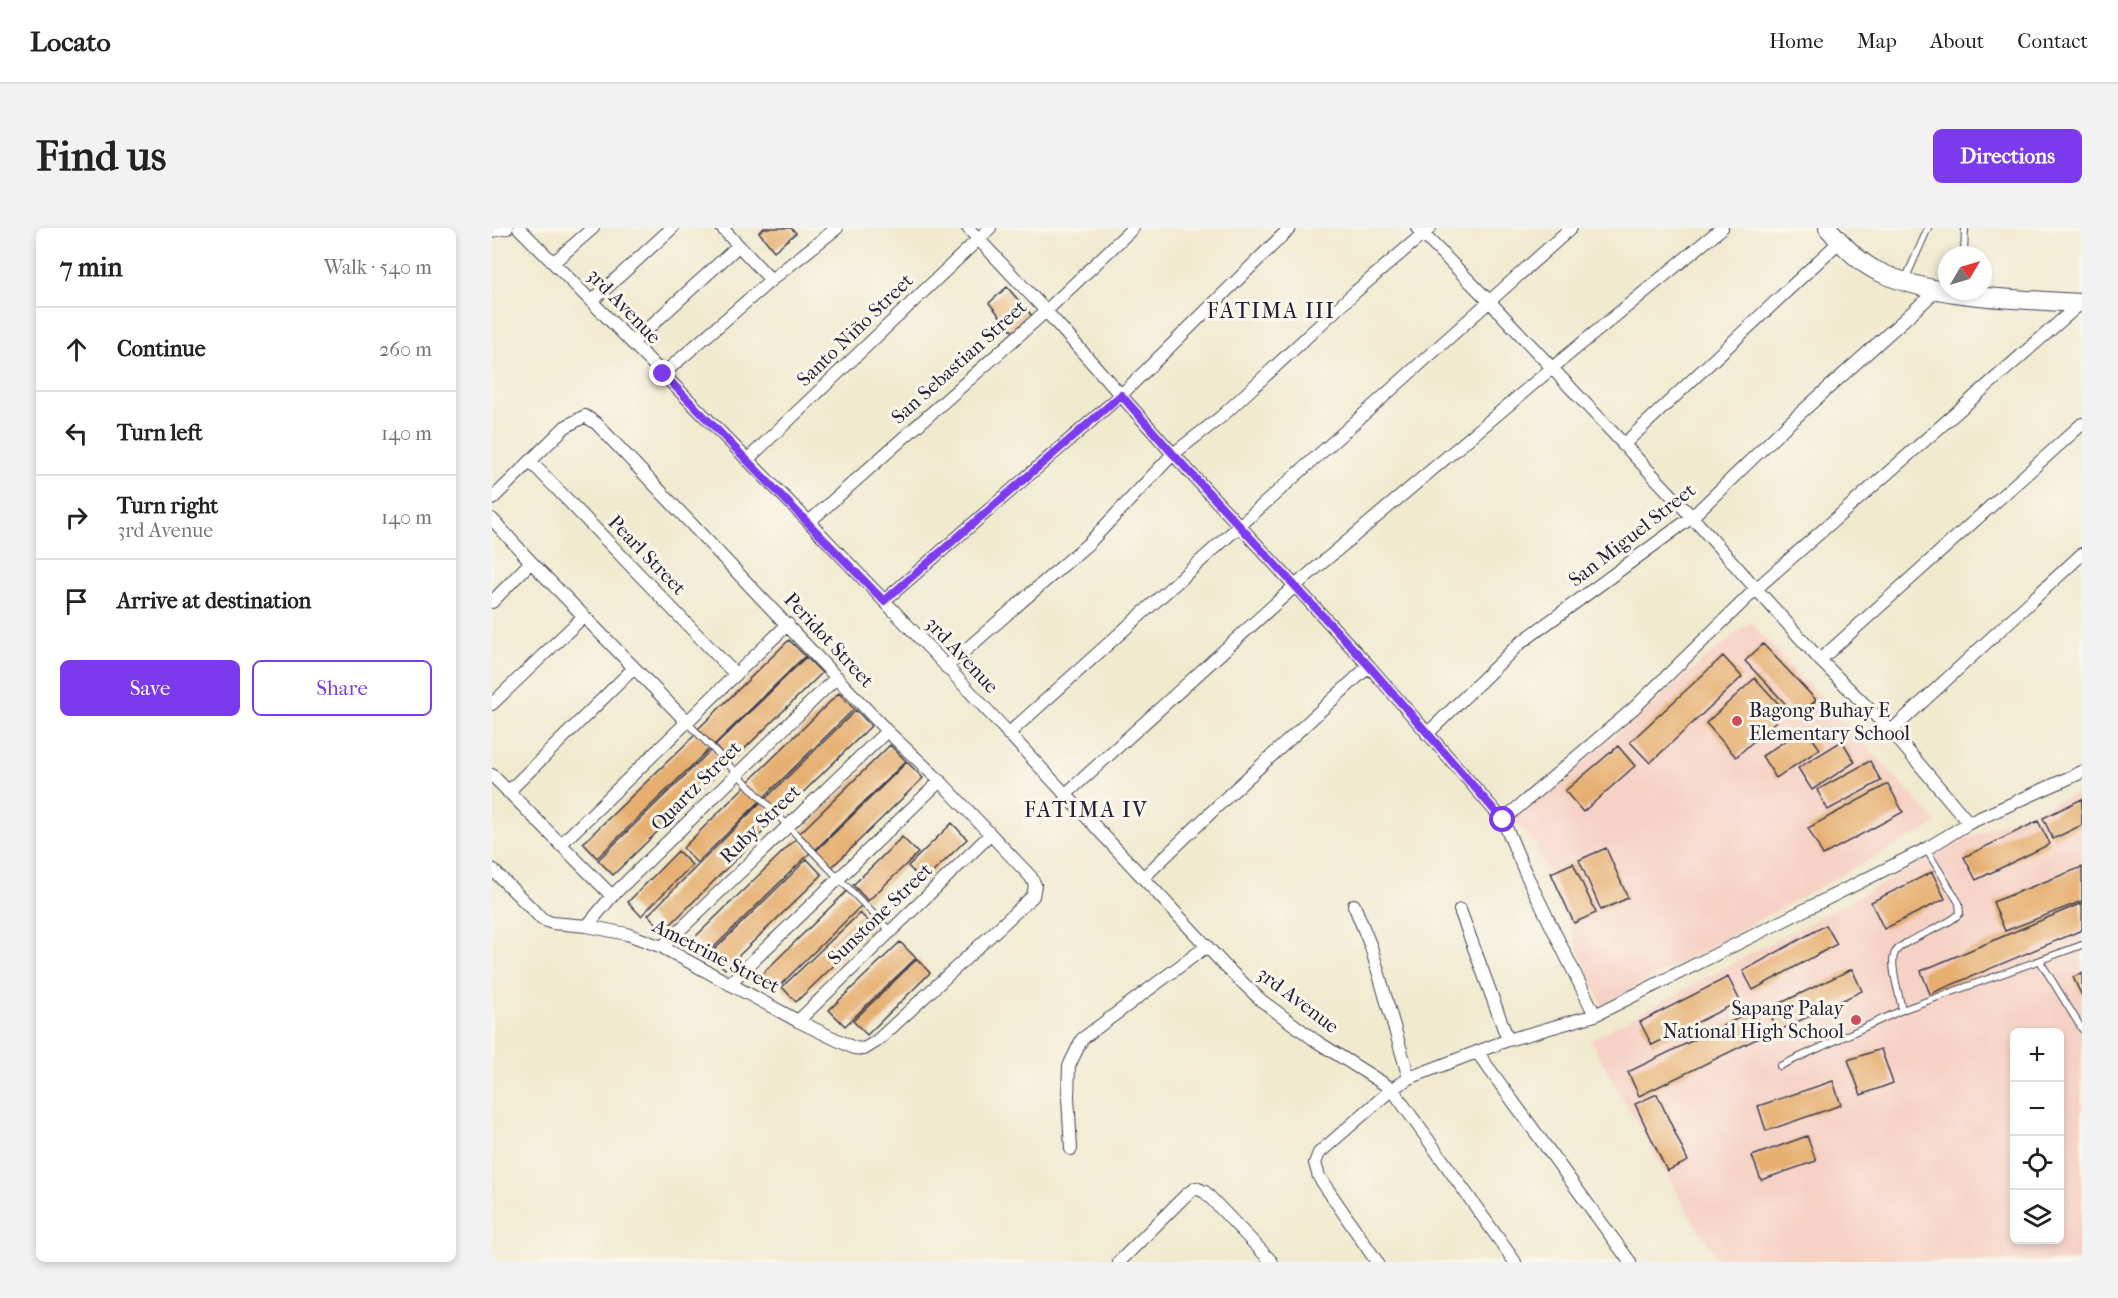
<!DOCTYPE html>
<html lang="en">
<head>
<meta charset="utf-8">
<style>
  body { margin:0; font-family:"IM FELL French Canon",serif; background:#f2f2f2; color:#222 }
  .controls { position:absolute; right:18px; bottom:18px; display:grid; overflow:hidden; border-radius:9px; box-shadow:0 3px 9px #0003 }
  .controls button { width:54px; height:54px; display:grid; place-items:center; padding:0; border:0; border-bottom:2px solid #e0e0e0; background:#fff; color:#222; font:30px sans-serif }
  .compass { position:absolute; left:1446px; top:18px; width:54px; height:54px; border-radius:50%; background:#fff; box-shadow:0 3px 9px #0003; rotate:52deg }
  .stop { position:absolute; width:18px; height:18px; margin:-14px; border:4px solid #7c3aed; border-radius:50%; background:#fff }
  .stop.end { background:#7c3aed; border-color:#fff; box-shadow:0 2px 6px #0008 }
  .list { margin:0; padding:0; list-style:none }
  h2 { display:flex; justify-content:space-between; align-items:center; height:78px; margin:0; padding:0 24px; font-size:26px }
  h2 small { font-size:20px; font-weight:400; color:#767676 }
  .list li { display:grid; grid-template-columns:39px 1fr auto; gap:18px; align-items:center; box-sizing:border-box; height:84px; padding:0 24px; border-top:2px solid #e0e0e0 }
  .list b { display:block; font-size:22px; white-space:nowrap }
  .list p { margin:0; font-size:20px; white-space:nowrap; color:#767676 }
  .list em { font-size:20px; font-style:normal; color:#767676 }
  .actions { display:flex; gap:12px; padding:18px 24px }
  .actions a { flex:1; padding:14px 0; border:2px solid #7c3aed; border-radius:9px; text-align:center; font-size:21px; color:#7c3aed }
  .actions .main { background:#7c3aed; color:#fff }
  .icon { flex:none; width:33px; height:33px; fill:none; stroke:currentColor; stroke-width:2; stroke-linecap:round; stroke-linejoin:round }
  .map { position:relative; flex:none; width:1590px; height:1034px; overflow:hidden; border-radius:9px }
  header { display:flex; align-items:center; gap:36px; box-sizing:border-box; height:84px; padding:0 30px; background:#fff; border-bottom:2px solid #e0e0e0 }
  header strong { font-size:28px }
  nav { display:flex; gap:33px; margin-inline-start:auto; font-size:21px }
  .intro { display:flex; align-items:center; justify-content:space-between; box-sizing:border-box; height:144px; padding:0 36px }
  h1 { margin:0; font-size:42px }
  .button { padding:15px 27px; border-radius:9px; background:#7c3aed; color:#fff; font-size:21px; font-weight:700 }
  main { display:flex; gap:36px; padding:0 36px }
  aside { flex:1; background:#fff; border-radius:9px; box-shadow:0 3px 9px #0003 }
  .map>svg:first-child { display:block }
  .built { fill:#f6d1c5; fill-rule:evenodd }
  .building { fill:#e6af6f }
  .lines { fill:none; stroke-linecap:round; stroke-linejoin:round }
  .lane-casing { stroke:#414051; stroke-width:8 }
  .street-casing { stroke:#414051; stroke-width:14 }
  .secondary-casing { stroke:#414051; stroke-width:20 }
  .lane { stroke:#fff; stroke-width:6 }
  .street { stroke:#fff; stroke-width:12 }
  .secondary { stroke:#fff; stroke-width:18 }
  .route { stroke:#7c3aed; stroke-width:8 }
  .poi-dot { fill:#d1495b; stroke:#fbf7ec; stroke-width:2 }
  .labels { text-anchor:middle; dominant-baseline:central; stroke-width:6; stroke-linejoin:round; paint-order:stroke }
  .street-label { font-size:20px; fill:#22223b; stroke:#fbf7ec }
  .poi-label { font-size:20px; fill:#22223b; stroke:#fbf7ec; text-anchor:start }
  .quarter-label { font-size:22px; letter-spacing:1.5px; fill:#22223b; stroke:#fbf7ec }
</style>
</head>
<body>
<header>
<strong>Locato</strong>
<nav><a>Home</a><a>Map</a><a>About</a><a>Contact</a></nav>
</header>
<div class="intro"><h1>Find us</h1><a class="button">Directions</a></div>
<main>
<aside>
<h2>7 min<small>Walk · 540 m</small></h2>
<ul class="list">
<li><svg class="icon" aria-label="ahead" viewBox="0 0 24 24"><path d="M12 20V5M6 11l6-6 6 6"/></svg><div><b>Continue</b></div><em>260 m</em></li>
<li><svg class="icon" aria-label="left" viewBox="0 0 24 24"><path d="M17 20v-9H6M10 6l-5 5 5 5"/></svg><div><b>Turn left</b></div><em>140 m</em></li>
<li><svg class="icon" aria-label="right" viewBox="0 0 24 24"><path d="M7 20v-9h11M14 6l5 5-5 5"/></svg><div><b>Turn right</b><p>3rd Avenue</p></div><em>140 m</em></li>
<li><svg class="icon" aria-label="arrive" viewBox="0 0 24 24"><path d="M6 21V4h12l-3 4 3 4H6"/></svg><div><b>Arrive at destination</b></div></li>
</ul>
<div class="actions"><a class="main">Save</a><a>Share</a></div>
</aside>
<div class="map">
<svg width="1590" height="1034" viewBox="0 0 1590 1034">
  <rect width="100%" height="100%" fill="#fbf7ec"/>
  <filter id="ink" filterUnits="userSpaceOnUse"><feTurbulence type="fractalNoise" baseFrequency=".0167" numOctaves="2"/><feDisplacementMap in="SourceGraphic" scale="12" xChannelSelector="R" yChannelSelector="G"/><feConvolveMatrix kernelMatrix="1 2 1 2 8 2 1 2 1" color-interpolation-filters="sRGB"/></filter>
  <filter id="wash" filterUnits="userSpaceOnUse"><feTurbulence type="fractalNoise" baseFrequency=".008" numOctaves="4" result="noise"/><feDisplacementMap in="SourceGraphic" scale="24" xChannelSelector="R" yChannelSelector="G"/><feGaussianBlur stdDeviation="1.35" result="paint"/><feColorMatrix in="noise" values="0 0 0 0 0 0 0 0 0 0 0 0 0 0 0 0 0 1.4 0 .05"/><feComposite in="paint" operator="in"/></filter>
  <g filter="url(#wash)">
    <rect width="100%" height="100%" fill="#f0eacf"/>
    <path class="built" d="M1258 394 1446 595 1110 777 1043 616 1022 592Z
      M1590 563V1033L1228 1034 1199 990 1098 812 1475 610ZM1522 804H1568V1012H1522Z"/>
    <g id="blocks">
      <path class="building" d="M272 0H299L304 5 282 23 267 4Z
        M515 59 541 89 522 105 497 75Z
        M297 412 313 428 222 517 206 501Z
        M1271 416 1324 472 1306 489 1253 433Z
        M1231 428 1250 449 1158 535 1138 514Z
        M314 429 330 445 239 534 223 518Z
        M1263 450 1294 484 1244 529 1214 495Z
        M347 465 362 481 271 570 256 554Z
        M364 482 379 498 288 587 273 571Z
        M1313 500 1328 521 1284 550 1270 528Z
        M205 505 219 519 105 630 91 615Z
        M1350 513 1363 534 1320 562 1306 540Z
        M398 517 414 533 323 622 307 606Z
        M1126 518 1143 538 1091 584 1073 563Z
        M220 521 235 536 121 647 106 632Z
        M1378 533 1389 553 1336 582 1325 562Z
        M415 534 431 550 340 639 324 623Z
        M1396 556 1411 584 1331 627 1316 600Z
        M254 557 269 572 205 635 191 620Z
        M1590 571V597L1561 611 1551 590Z
        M270 573 286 589 172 703 156 687Z
        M1546 593 1558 616 1484 652 1472 629Z
        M460 595 475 611 431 654 416 638Z
        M410 609 426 625 376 673 361 657Z
        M305 610 319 624 216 725 202 710Z
        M1114 620 1136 670 1109 682 1087 632Z
        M186 623 200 637 149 688 136 674Z
        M315 631 330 647 233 741 218 726Z
        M1081 635 1104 685 1082 695 1059 645Z
        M1590 639V673L1513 703 1501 674Z
        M1440 644 1453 671 1392 701 1379 674Z
        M356 662 370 677 283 762 269 747Z
        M1590 675V702L1438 766 1429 743Z
        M368 685 382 699 304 774 290 759Z
        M1334 697 1345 716 1261 762 1251 743Z
        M408 714 424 730 353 798 337 782Z
        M425 731 438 745 375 807 361 793Z
        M1360 741 1370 763 1286 803 1276 781Z
        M1590 745V768L1581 749Z
        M1236 749 1248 773 1160 817 1148 794Z
        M1261 783 1273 807 1147 868 1136 844Z
        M1389 821 1401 855 1369 867 1356 832Z
        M1341 853 1349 877 1274 903 1266 878Z
        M1165 866 1196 933 1175 943 1143 876Z
        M1315 908 1324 933 1269 952 1260 928Z"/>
    </g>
  </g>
  <g filter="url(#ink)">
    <use href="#blocks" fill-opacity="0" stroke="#414051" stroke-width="1.5"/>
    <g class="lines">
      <g class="lane-casing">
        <path id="lane" d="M1472 27 1473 0
          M1413 52 1436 0
          M194 493 398 703
          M1548 733 1590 801
          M1410 782C1408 769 1398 739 1402 727 1407 711 1454 701 1468 685L1467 675 1434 621
          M1288 838 1410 782 1590 717"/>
      </g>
      <g class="street-casing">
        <path id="street" d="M27 0 317 294 441 424 734 739 770 773 824 813 900 861 1023 1034
          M230 0 279 52
          M476 0 554 83 681 226 877 438 1011 592 1033 644 1103 787
          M925 0 998 74 1200 289 1328 432 1399 503 1477 595
          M0 3 15 0
          M62 34 101 0
          M100 73 180 0
          M140 115 246 18
          M171 146 279 52 345 0
          M1131 217 1348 13
          M255 232 498 0
          M39 234 244 447
          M0 271 73 199 93 188 104 195 395 503 448 553 539 649 543 657 541 668 385 813 372 821 362 820 306 793 170 719 135 706 95 698 60 695 50 691 0 641
          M0 291 39 334 194 493
          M317 294 554 83 641 0
          M392 373 629 167 798 0
          M0 374 39 334
          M1328 432 1590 196
          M454 439 597 315 681 226 729 189 861 66 938 0
          M0 476 92 388
          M1399 503 1590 326
          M516 506 1079 0
          M935 506 1027 416 1200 289 1293 199 1445 62
          M0 547 120 668
          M16 564 142 440
          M574 566 804 357 1060 140 1230 0
          M1011 592 1142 480 1265 360 1589 75
          M68 617 296 396
          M651 650 737 567 877 438
          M862 677 879 719 917 850
          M968 682 1016 812
          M95 698 120 668 345 449
          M170 719 395 503
          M237 756 448 553
          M306 793 498 607
          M985 824 1138 1034
          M579 921 576 869 577 838 590 811 715 718
          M627 1034 695 966 704 960 713 964 780 1034
          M885 1034 827 949 823 935 827 925 900 861 917 850 1016 812 1103 787 1434 621 1477 595 1590 544"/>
      </g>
      <g class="secondary-casing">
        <path id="secondary" d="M1336 0C1348 14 1368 35 1385 43 1444 71 1525 71 1590 75"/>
      </g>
      <use href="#lane" class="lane"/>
      <use href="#street" class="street"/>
      <use href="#secondary" class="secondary"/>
    </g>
  </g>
  <g class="lines" filter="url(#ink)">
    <path class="route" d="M171 146 392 373 629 167 681 226 877 438 1011 592"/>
  </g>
  <g class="poi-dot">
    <circle cx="1245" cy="493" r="6"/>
    <circle cx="1364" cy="792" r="6"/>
  </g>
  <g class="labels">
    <g class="street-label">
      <text transform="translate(132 78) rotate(46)">3rd Avenue</text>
      <text transform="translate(363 102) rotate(-44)">Santo Niño Street</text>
      <text transform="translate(467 134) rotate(-42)">San Sebastian Street</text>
      <text transform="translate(1140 307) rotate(-38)">San Miguel Street</text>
      <text transform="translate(155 327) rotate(46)">Pearl Street</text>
      <text transform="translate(337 412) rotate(47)">Peridot Street</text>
      <text transform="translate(470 427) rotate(47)">3rd Avenue</text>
      <text transform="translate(204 558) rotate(-45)">Quartz Street</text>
      <text transform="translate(268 596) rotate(-44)">Ruby Street</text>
      <text transform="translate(388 686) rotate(-44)">Sunstone Street</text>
      <text transform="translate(224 728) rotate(27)">Ametrine Street</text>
      <text transform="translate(806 772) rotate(37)">3rd Avenue</text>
    </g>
    <g class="poi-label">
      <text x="1257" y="482">Bagong Buhay E<tspan x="1257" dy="23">Elementary School</tspan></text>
      <text x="1352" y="780" text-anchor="end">Sapang Palay<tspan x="1352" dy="23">National High School</tspan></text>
    </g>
    <g class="quarter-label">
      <text x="779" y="83">FATIMA III</text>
      <text x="594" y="582">FATIMA IV</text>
    </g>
  </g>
</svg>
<div class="controls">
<button>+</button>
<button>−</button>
<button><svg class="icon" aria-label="locate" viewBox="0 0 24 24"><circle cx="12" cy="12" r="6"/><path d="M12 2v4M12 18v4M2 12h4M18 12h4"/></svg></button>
<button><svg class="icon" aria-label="layers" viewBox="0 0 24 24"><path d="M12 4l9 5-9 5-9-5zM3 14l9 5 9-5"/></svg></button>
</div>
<svg class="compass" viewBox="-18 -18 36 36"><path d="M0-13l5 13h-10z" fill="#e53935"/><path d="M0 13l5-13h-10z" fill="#767676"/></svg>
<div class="stop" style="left:1011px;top:592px"></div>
<div class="stop end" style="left:171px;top:146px"></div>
</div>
</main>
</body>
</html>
